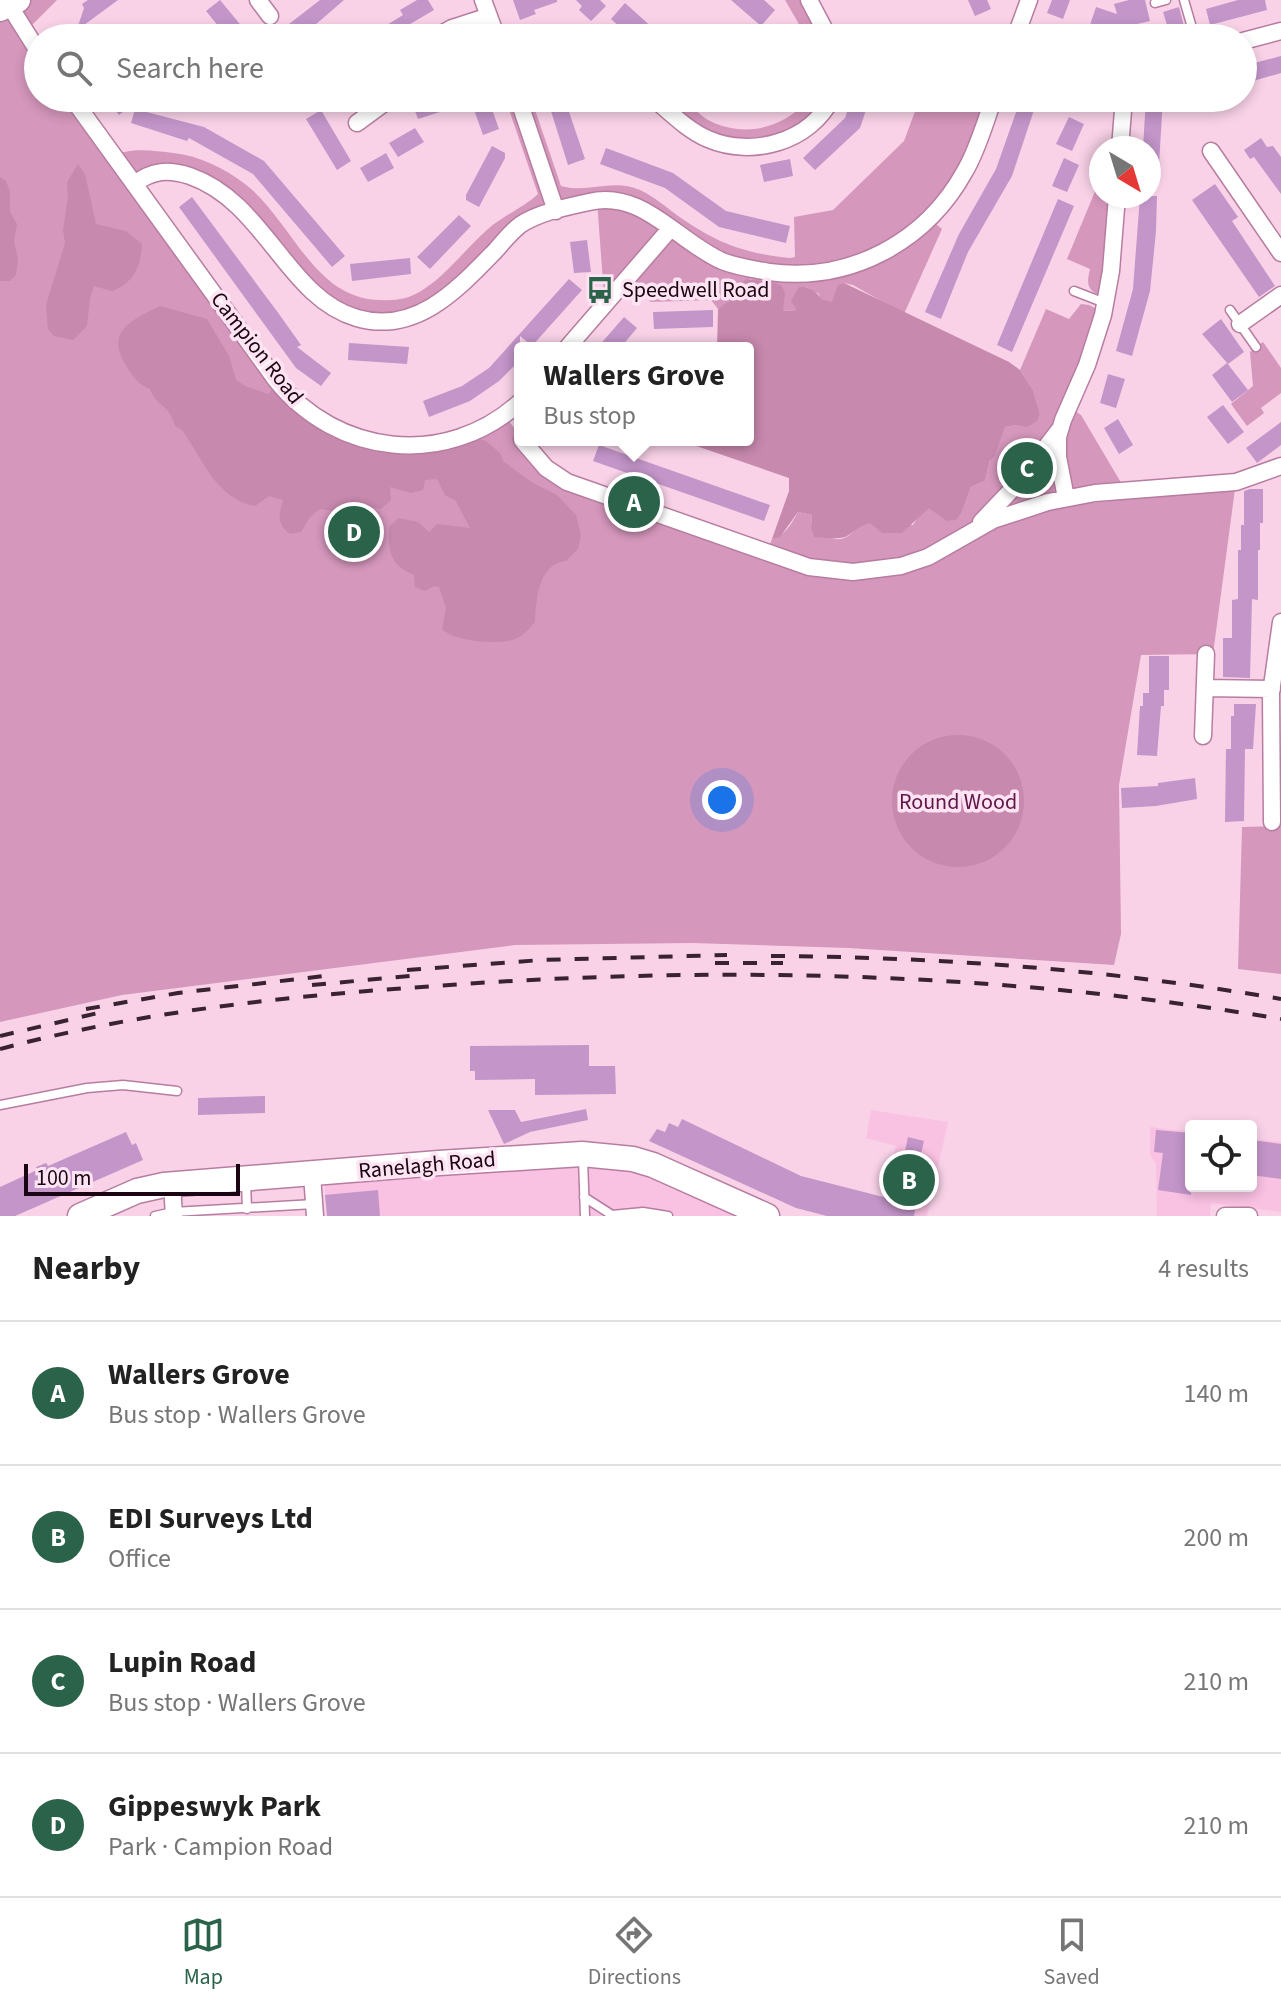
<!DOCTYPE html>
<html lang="en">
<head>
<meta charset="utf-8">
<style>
  body { margin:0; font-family:"Source Sans 3",sans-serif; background:#f2f2f2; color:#222 }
  .controls { position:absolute; right:24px; bottom:24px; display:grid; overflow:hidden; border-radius:8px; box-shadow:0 4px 12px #0003 }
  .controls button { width:72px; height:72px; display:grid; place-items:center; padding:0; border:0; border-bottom:2px solid #e0e0e0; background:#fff; color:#222; font:40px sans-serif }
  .compass { position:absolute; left:1089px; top:136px; width:72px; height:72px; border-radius:50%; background:#fff; box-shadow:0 4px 12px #0003; rotate:142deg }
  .scale { position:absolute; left:24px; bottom:20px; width:216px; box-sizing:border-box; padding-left:8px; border:4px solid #1a0613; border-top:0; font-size:22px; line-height:28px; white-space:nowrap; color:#1a0613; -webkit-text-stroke:6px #fee4f3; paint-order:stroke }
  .you { position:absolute; left:722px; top:800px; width:28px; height:28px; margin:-20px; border:6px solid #fff; border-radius:50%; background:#1a73e8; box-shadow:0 0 0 12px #1a73e833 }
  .badge { display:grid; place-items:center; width:52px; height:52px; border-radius:50%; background:#2a624a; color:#fff; font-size:26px; font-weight:700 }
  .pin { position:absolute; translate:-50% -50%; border:4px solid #fff; box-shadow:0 2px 8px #0006 }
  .popup { position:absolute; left:514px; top:342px; width:240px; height:104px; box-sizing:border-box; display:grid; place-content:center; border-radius:8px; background:#fff; filter:drop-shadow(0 2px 6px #0005); font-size:26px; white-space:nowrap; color:#767676 }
  .popup b { font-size:30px; color:#222 }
  .popup::after { content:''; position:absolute; left:50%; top:100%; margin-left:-16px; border:16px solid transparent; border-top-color:#fff }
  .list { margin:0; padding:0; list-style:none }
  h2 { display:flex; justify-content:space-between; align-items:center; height:104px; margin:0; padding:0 32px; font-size:34px }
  h2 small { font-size:26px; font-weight:400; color:#767676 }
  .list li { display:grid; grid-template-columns:52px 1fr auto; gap:24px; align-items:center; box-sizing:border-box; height:144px; padding:0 32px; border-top:2px solid #e0e0e0 }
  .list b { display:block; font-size:30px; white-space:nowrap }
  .list p { margin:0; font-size:26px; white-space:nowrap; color:#767676 }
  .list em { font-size:26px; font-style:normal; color:#767676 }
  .icon { flex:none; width:44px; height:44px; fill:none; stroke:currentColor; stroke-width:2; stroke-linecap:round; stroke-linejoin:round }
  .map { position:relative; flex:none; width:1281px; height:1216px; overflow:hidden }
  .search { position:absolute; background:#fff; box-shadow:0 4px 12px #0003; left:24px; right:24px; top:24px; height:88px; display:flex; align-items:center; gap:20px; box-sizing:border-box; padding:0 28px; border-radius:44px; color:#767676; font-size:30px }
  .sheet { height:680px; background:#fff }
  nav { display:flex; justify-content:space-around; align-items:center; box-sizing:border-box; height:112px; border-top:2px solid #e0e0e0; background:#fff; font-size:22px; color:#767676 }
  nav a { display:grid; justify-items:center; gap:4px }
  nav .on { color:#2a624a }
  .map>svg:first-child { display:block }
  .built { fill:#f9c1e2 }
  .green { fill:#d597bc }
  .forest { fill:#c789ae }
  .building { fill:#c395c9 }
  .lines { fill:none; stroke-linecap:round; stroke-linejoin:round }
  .lane-casing { stroke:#b77da0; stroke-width:11 }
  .street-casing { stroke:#b77da0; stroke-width:19 }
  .secondary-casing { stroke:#b77da0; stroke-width:27 }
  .lane { stroke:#fff; stroke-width:8 }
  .street { stroke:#fff; stroke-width:16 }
  .secondary { stroke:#fff; stroke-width:24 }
  .rail { stroke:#3a2331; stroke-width:4; stroke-dasharray:14 14; stroke-linecap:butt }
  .labels { text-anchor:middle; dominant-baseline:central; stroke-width:7; stroke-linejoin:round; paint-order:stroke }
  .poi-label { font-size:22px; fill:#1a0613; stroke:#fee4f3; text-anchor:start }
  .street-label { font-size:22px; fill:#1a0613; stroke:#fee4f3 }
  .park-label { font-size:22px; fill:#5f1649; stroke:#fee4f3 }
</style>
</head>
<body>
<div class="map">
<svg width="1281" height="1216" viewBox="0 0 1281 1216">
  <rect width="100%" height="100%" fill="#f9d2e8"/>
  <path class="built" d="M871 1110 948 1122 927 1216H878L896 1146 866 1138Z
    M1150 1127 1191 1132V1186H1251V1139L1281 1142V1212L1211 1203 1210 1216H1157L1156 1164 1150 1155Z
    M633 1159 767 1216H327L324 1174Z"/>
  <path class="green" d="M0 0H57L30 27 38 51V98H72L114 156C130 147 155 151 173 153 200 156 224 168 245 184 292 220 313 299 380 300 395 301 408 299 421 291 446 276 466 248 488 229 504 215 523 208 538 194L505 98H531L561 186C587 194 612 178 640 190 655 197 667 208 681 218 719 244 744 253 790 258L795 257 794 217 833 210 904 141 917 106 975 108 979 98H993L973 155 930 219 942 229 904 314 853 285 844 283 838 286 833 303 820 299 819 294 806 287 797 310 782 311 763 281 757 282 751 279C739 281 731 295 727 304L718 309 711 300 651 302 625 280 604 295 597 201 536 217 413 317 339 311 243 209 196 178 139 180 205 281 317 418 409 446 504 415 546 468 767 552 772 539C786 535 791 524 798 512L812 515 811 527 822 538C829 536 833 540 841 539 849 538 854 529 862 525 875 518 898 524 913 525L920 514 929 507 946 521 962 512 971 487 985 481 990 460 1005 427 1017 425 1040 413 1033 390 1020 370 1046 309 1069 319 1081 304 1089 305 1103 312 1069 407 1081 415 1123 486 1089 503 1235 489 1213 654 1141 655 1119 785 1121 934 1114 965 848 948 692 943 515 945 122 995 0 1022Z
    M785 0H809L829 38H807Z
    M563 29 585 30 603 38H526Z
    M653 98C660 98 671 96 678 98 688 101 698 114 708 120 744 139 785 128 810 98H832L802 131 728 145Z
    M1101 187V196H1117L1099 295C1086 289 1087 282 1090 269L1067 259 1096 189Z
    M1263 342 1281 368V393L1261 408 1264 413 1247 426 1231 404 1253 386 1250 352Z
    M1281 811V974L1238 969 1242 827 1280 826Z"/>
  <path class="forest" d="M78 164 85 174 96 224 126 231 142 244C141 266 134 283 112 291L94 286 90 298 87 326 73 340 54 336 48 329 46 305 65 243 63 230 68 197 67 182Z
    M0 177 6 181 10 192V212L17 224 14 242 18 259 16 275 10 281H0Z
    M747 279 772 282 782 286 785 294 783 311 797 310 791 301 799 287C807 286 817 291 821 299L832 302 838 285 844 283 1009 362 1020 370 1033 390 1040 413 1037 421 1027 427 1017 425 1005 427 994 457 990 460 985 481 971 487 962 512 956 520 946 521 929 508 902 533H882L870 523C860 525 855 531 847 536 841 540 822 538 814 537L811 527 812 515 798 512 780 537 772 539 789 491V478L679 440H748V348H717L718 309 729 301 730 291Z
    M160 306 207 319 229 356 236 380 247 387 269 394 276 380 286 392 371 441 466 434 486 441 500 453 504 462 533 483 557 495 576 515 581 535 578 549 566 561C538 563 536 601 535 622 530 628 523 636 515 639 499 645 455 642 442 629L446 608 439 587 434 586 425 591 415 587 414 575C390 565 388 552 389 527L398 518 418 522 429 532 437 524 470 528 456 501 445 495 437 479 425 480 423 490 411 493 390 487 391 500 381 509 363 506 351 514 320 509 310 517 301 532 290 534C276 523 279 515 283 500L269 496 255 506C215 498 203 459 182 430L175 426C169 403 157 408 150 389 139 385 133 377 127 367 104 332 130 321 160 306Z
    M892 801a66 66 0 1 1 132 0a66 66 0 1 1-132 0Z"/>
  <path class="building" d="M88 0H118L84 25 96 29 93 38H74L84 8 82 4Z
    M220 0 239 23 251 38H228L206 11Z
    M320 0H344L300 38H271Z
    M417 0H428L434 10 400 30 405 38H366L403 15 400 10Z
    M513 0H557V2L534 10 536 14 520 20Z
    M576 0H600L606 6 591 21 579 10 582 6Z
    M731 0H764L775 10 761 26Z
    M968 0H987L991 9 975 16Z
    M1052 0H1070L1063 19 1047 13Z
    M1129 0H1145L1150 21 1107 31 1105 38 1087 34 1096 7 1117 14 1114 4Z
    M1238 0H1265L1267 10 1210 25 1206 9Z
    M625 3 644 20 663 38H632L611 19Z
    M1179 7 1185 30 1170 35 1163 12Z
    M1281 56V73L1243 84V66Z
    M106 98H127L132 105 119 115Z
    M426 98H442L446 110 418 119 412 103Z
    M488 98 499 129 483 135 472 104Z
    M737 98H766L750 112Z
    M852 98H870L860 128 815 170 803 158 845 118Z
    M1021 98H1038L1012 176 968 252 941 319 925 312 959 234 996 169Z
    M1146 98H1163L1158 181H1149V148H1143Z
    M566 103 585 159 568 165 550 108Z
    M135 109 204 127 264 161 345 256 332 267 253 174 189 138 187 141 131 123Z
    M321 110 351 161 337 170 306 119Z
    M1069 117 1084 124 1072 151 1056 144Z
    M415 128 424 142 398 157 389 143Z
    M1261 138 1267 147 1273 146 1281 157V194L1254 157 1250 159 1244 150Z
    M492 146 505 153V158L479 207 466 200V195Z
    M606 148 673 173 726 211 790 226 786 243 719 227 665 188 600 164Z
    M386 153 394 168 368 182 360 168Z
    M1064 158 1079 165 1067 192 1052 186Z
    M790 159 793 176 764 182 760 165Z
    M1215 184 1238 217 1232 221 1275 286 1259 297 1192 200Z
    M1140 196H1157L1156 231 1150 291 1132 356 1116 351 1133 289Z
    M192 197 279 314 301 345 297 347 331 373 321 386 296 368 179 207Z
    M1058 199 1074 206 1012 352 997 345Z
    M459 215 471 226 430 269 417 257Z
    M587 240 591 272 574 273 570 242Z
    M410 258 411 274 352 281 350 264Z
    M569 279 582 290 532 346 520 336V360L499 381 470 401 429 417 423 401 462 386 489 368Z
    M713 310V327L654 329 653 312Z
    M624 317 637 328 627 340 620 348H597Z
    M1221 319 1244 352 1228 364 1202 334Z
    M349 343 409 347 407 364 348 360Z
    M1227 363 1248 390 1232 402 1212 375Z
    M1108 374 1125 379 1116 408 1100 403Z
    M1223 405 1244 432 1228 444 1207 417Z
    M1118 419 1133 445 1119 454 1104 428Z
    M1281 422V445L1257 463 1246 448Z
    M599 445 770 505 764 521 593 461Z
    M1250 489H1263V523H1260V550H1258V600L1252 599 1250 678 1223 677V638H1232V600L1238 599V550H1241V525H1244V491Z
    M1149 656H1169V690H1164V706H1161L1157 756 1137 755 1140 706H1143V693H1149Z
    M1234 704H1256L1253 749H1245L1244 821 1225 822 1226 749H1231V716H1234Z
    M1195 778 1197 799 1156 806 1122 808 1121 788 1158 786V783Z
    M589 1045V1066H615L616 1094 535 1095V1079L475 1080V1071H470V1046Z
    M265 1096V1113L198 1115V1098Z
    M586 1109 588 1120 530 1132 504 1144 488 1110H515L521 1122Z
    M682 1119 801 1176 899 1201 906 1171 901 1170 908 1137 924 1141 913 1189 919 1191 914 1216H827L796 1208 649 1141 657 1129 665 1132 669 1123 678 1127Z
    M1156 1130 1191 1133V1195L1158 1190 1163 1153 1154 1152Z
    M126 1132 132 1145 136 1143 143 1160 15 1216H0V1187L37 1170 36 1167 46 1163 48 1166Z
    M1251 1140 1281 1144V1179L1251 1175Z
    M378 1190 380 1216H327L325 1195Z"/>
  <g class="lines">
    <g class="lane-casing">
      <path id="lane" d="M1184 0 1195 38
        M1155 3 1166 0
        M1148 38H1149
        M1074 291 1105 303
        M1230 310 1256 347
        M0 1105 87 1088 123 1085 177 1091
        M583 1159 585 1216
        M246 1182 247 1209
        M584 1197 612 1215 643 1212 668 1216
        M155 1216 173 1212 314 1204"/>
    </g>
    <g class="street-casing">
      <path id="street" d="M258 0 270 16
        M483 0 497 38
        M809 0 829 38
        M9 5 38 51
        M434 38 452 28 489 16
        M1015 38 1029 0
        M1243 41 1281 31
        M72 98 276 380C337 456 446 469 520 402
        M518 98 556 211
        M653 98C670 112 687 130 708 139 752 158 810 142 832 98
        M357 123 391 98
        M1120 148 1124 98
        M1211 151 1281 253
        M134 184C153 170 168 169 190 176 265 202 287 298 357 318 416 335 458 289 495 251 503 242 511 232 520 225 539 212 567 207 589 202 642 189 677 241 722 261 737 267 753 269 769 272 850 283 926 242 965 171 978 149 985 122 994 98
        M1240 324 1281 295
        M567 348 670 229
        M522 440 546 468 567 482 809 567 853 572 901 566 928 557 993 520 1048 502 1095 493 1236 482 1281 466
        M1066 498 1058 457V437L1063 420 1087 365 1103 315 1111 271 1117 196
        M981 522 1020 481 1059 430
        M1205 688 1272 689
        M1203 736 1206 654
        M1272 822 1271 693 1281 622
        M312 1175 315 1216
        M172 1184 174 1216
        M1225 1216H1249"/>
    </g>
    <g class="secondary-casing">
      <path id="secondary" d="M0 9 18 0
        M80 1216 137 1191 164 1185 439 1163 582 1154 633 1159 653 1165 767 1216"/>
    </g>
    <use href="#lane" class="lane"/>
    <use href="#street" class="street"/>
    <use href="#secondary" class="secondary"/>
    <path class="rail" d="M771 956C941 957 1113 970 1281 999
      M715 963H783
      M407 970 541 960 727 955
      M312 985 420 975
      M86 1009 178 993 324 976
      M0 1036 98 1013
      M0 1049C143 1011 288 996 435 986 717 965 1002 972 1281 1019"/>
  </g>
  <defs>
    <g id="bus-bare" transform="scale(2.16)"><path d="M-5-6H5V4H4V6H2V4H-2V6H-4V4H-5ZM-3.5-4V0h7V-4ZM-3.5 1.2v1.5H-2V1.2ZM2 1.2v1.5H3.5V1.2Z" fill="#2a624a" stroke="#fee4f3" stroke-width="2.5" paint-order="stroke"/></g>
  </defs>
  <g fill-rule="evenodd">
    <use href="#bus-bare" x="600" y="290"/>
  </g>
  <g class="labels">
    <g class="poi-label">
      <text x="622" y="290">Speedwell Road</text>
    </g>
    <g class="street-label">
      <text transform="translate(257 348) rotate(52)">Campion Road</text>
      <text transform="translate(427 1165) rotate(-5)">Ranelagh Road</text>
    </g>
    <g class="park-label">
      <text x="958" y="802">Round Wood</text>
    </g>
  </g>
</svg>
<div class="controls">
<button><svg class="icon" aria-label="locate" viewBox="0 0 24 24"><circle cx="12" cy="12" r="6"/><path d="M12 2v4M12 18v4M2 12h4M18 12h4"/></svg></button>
</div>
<svg class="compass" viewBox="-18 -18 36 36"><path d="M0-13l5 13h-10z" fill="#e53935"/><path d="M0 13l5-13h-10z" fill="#767676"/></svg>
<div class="scale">100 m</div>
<div class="you"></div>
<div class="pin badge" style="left:634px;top:502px">A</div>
<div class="popup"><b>Wallers Grove</b>Bus stop</div>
<div class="pin badge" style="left:909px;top:1180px">B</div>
<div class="pin badge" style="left:1027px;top:468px">C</div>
<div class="pin badge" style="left:354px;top:532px">D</div>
<div class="search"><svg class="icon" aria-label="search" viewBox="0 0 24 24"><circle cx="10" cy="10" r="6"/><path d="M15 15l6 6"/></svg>Search here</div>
</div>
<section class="sheet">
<h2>Nearby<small>4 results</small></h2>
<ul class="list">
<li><span class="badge">A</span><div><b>Wallers Grove</b><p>Bus stop · Wallers Grove</p></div><em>140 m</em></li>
<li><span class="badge">B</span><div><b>EDI Surveys Ltd</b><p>Office</p></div><em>200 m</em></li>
<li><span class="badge">C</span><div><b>Lupin Road</b><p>Bus stop · Wallers Grove</p></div><em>210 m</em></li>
<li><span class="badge">D</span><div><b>Gippeswyk Park</b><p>Park · Campion Road</p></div><em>210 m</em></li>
</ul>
</section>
<nav>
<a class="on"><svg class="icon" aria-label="map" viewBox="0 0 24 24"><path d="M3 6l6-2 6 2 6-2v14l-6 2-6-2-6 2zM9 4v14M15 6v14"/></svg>Map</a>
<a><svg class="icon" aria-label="directions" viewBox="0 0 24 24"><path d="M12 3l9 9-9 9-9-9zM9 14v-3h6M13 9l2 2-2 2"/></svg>Directions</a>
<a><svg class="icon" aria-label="saved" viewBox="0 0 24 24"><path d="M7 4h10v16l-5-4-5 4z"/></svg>Saved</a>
</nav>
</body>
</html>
